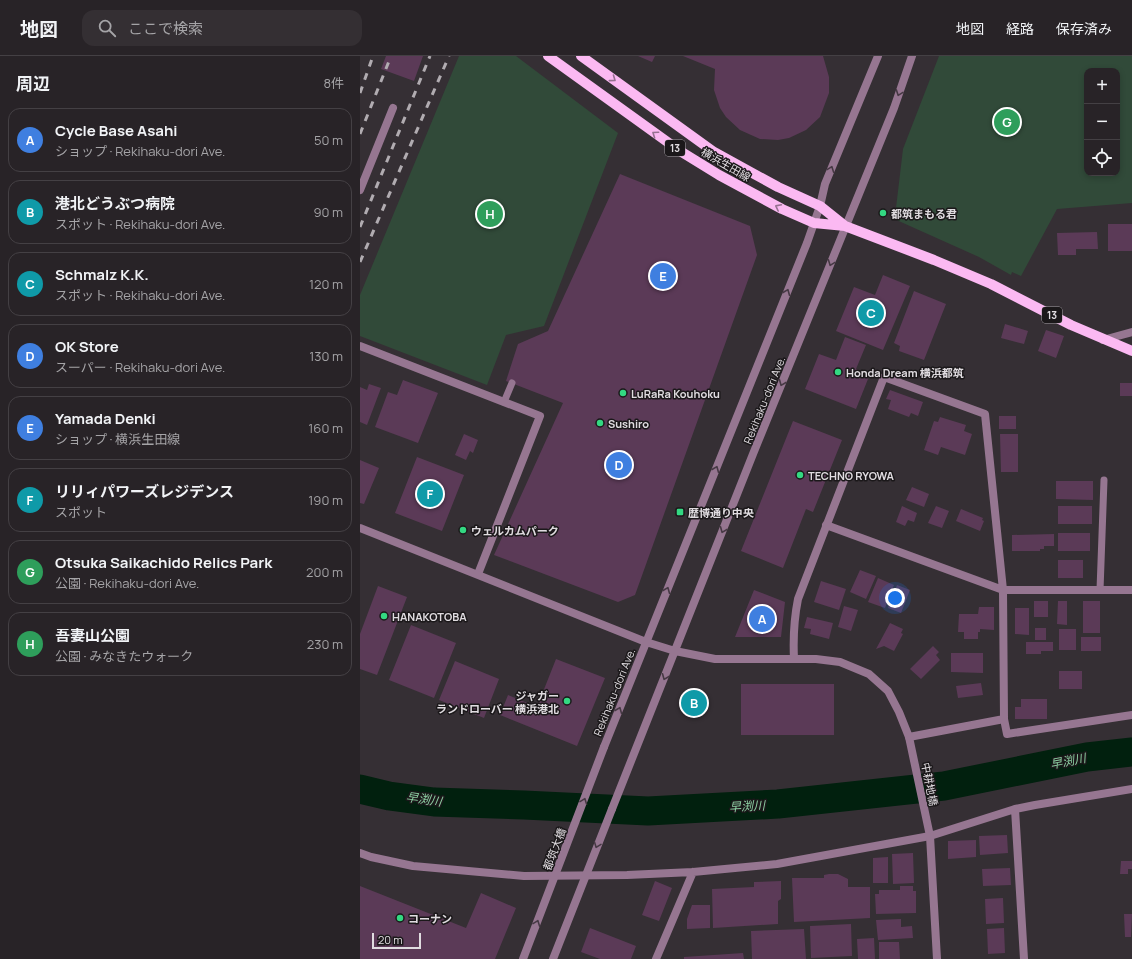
<!DOCTYPE html>
<html lang="ja">
<head>
<meta charset="utf-8">
<style>
  body { margin:0; font-family:Manrope,"Noto Sans JP",sans-serif; background:#342f33; color:#f1f3f6 }
  .controls { position:absolute; right:12px; top:12px; display:grid; overflow:hidden; border-radius:8px; box-shadow:0 2px 6px #0003 }
  .controls button { width:36px; height:36px; display:grid; place-items:center; padding:0; border:0; border-bottom:1px solid #444044; background:#282327; color:#f1f3f6; font:20px sans-serif }
  .scale { position:absolute; left:12px; bottom:10px; width:49px; box-sizing:border-box; padding-left:4px; border:2px solid #e0dce0; border-top:0; font-size:11px; line-height:14px; white-space:nowrap; color:#e0dce0; -webkit-text-stroke:3px #1b181a; paint-order:stroke }
  .you { position:absolute; left:535px; top:542px; width:14px; height:14px; margin:-10px; border:3px solid #fff; border-radius:50%; background:#1a73e8; box-shadow:0 0 0 6px #1a73e833 }
  .badge { display:grid; place-items:center; width:26px; height:26px; border-radius:50%; background:#33d882; color:#fff; font-size:13px; font-weight:700 }
  .pin { position:absolute; translate:-50% -50%; border:2px solid #fff; box-shadow:0 1px 4px #0006 }
  .list { margin:0; padding:0; list-style:none }
  h2 { display:flex; justify-content:space-between; align-items:center; height:52px; margin:0; padding:0 16px; font-size:17px }
  h2 small { font-size:13px; font-weight:400; color:#a5a4a7 }
  .list li { display:grid; grid-template-columns:26px 1fr auto; gap:12px; align-items:center; box-sizing:border-box; height:64px; margin:0 8px 8px; padding:0 8px; border:1px solid #444044; border-radius:12px }
  .list b { display:block; font-size:15px; white-space:nowrap }
  .list p { margin:0; font-size:13px; white-space:nowrap; color:#a5a4a7 }
  .list em { font-size:13px; font-style:normal; color:#a5a4a7 }
  .icon { flex:none; width:22px; height:22px; fill:none; stroke:currentColor; stroke-width:2; stroke-linecap:round; stroke-linejoin:round }
  .map { position:relative; flex:none; width:772px; height:903px; overflow:hidden }
  header { display:flex; align-items:center; gap:24px; box-sizing:border-box; height:56px; padding:0 20px; background:#282327; border-bottom:1px solid #444044 }
  header strong { font-size:19px }
  nav { display:flex; gap:22px; margin-inline-start:auto; font-size:14px }
  .search { width:280px; height:36px; background:#342f33; display:flex; align-items:center; gap:10px; box-sizing:border-box; padding:0 14px; border-radius:12px; color:#a5a4a7; font-size:15px }
  main { display:flex }
  aside { flex:1; background:#282327 }
  .map>svg:first-child { display:block }
  .green { fill:#314a39; fill-rule:evenodd }
  .lines { fill:none; stroke-linecap:round; stroke-linejoin:round }
  .river { stroke:#01200e; stroke-width:29 }
  .building { fill:#5b3a57 }
  .service { stroke:#967691; stroke-width:7 }
  .pedestrian { stroke:#967691; stroke-width:8 }
  .minor { stroke:#967691; stroke-width:8 }
  .tertiary { stroke:#967691; stroke-width:8 }
  .primary { stroke:#fbb9f2; stroke-width:10 }
  .rail { stroke:#b1acb1; stroke-width:3; stroke-dasharray:7 7; stroke-linecap:butt }
  .tertiary-bridge { stroke:#967691; stroke-width:8 }
  .oneway { stroke:#967191 }
  .oneway2 { stroke:#463944 }
  .poi-dot { fill:#33d882; stroke:#1b181a; stroke-width:1.5 }
  .labels { text-anchor:middle; dominant-baseline:central; stroke-width:3; stroke-linejoin:round; paint-order:stroke }
  .shield { fill:#1b181a; stroke:#a5a1a5; stroke-width:1 }
  .shield-label { font-size:10px; font-weight:bold; fill:#e0dce0 }
  .street-label { font-size:11px; fill:#e0dce0; stroke:#1b181a }
  .poi-label { font-size:11px; font-weight:bold; fill:#e0dce0; stroke:#1b181a; text-anchor:start }
  .water-label { font-size:12px; font-style:italic; fill:#8dd0a3; stroke:#1b181a }
</style>
</head>
<body>
<header>
<strong>地図</strong>
<div class="search"><svg class="icon" aria-label="search" viewBox="0 0 24 24"><circle cx="10" cy="10" r="6"/><path d="M15 15l6 6"/></svg>ここで検索</div>
<nav><a>地図</a><a>経路</a><a>保存済み</a></nav>
</header>
<main>
<aside>
<h2>周辺<small>8件</small></h2>
<ul class="list">
<li><span class="badge" style="background:#3f7fe0">A</span><div><b>Cycle Base Asahi</b><p>ショップ · Rekihaku-dori Ave.</p></div><em>50 m</em></li>
<li><span class="badge" style="background:#0f9aa8">B</span><div><b>港北どうぶつ病院</b><p>スポット · Rekihaku-dori Ave.</p></div><em>90 m</em></li>
<li><span class="badge" style="background:#0f9aa8">C</span><div><b>Schmalz K.K.</b><p>スポット · Rekihaku-dori Ave.</p></div><em>120 m</em></li>
<li><span class="badge" style="background:#3f7fe0">D</span><div><b>OK Store</b><p>スーパー · Rekihaku-dori Ave.</p></div><em>130 m</em></li>
<li><span class="badge" style="background:#3f7fe0">E</span><div><b>Yamada Denki</b><p>ショップ · 横浜生田線</p></div><em>160 m</em></li>
<li><span class="badge" style="background:#0f9aa8">F</span><div><b>リリィパワーズレジデンス</b><p>スポット</p></div><em>190 m</em></li>
<li><span class="badge" style="background:#2e9e5b">G</span><div><b>Otsuka Saikachido Relics Park</b><p>公園 · Rekihaku-dori Ave.</p></div><em>200 m</em></li>
<li><span class="badge" style="background:#2e9e5b">H</span><div><b>吾妻山公園</b><p>公園 · みなきたウォーク</p></div><em>230 m</em></li>
</ul>
</aside>
<div class="map">
<svg width="772" height="903" viewBox="0 0 772 903">
  <rect width="100%" height="100%" fill="#352f34"/>
  <path class="green" d="M99 0H156L258 77 184 270 146 279 127 329 0 280V239Z
    M579 0H772V147L697 153 661 220 652 216 651 219 619 201 532 162 536 152 543 93ZM727 15H757V117H727Z"/>
  <g class="lines">
    <path class="river" d="M0 733 29 740 74 746 164 749 288 755 418 748 584 730 727 701 772 696"/>
  </g>
  <path class="building" d="M26 0H63L54 25 21 13Z
    M278 0H295L292 6Z
    M323 0H463L469 21V37L460 61 446 74 429 82 418 84 400 83 380 74 366 61 360 52 354 34 355 13Z
    M260 118 390 170 397 199 275 539 258 546 134 499 203 347 146 325 158 288 188 275Z
    M748 168H772V195H748Z
    M737 176 738 193H716V199H698L697 177Z
    M523 219 550 230 523 294 476 275 494 231 515 239Z
    M554 235 586 248 564 304 539 295 540 290 534 287Z
    M645 268 668 275 664 288 641 282Z
    M686 274 704 280 696 302 678 295Z
    M485 281 506 289 496 313 510 318 496 353 445 333 459 298 476 304Z
    M43 324 78 337 58 387 15 371 28 336 37 339Z
    M760 327H772V340H760Z
    M9 328 21 332 7 369 0 366V331L7 334Z
    M530 334 563 346 558 360 551 357 549 361 528 353 531 344 526 343Z
    M639 360H656V373H639Z
    M580 361 606 369 604 375 612 378 605 399 581 391 578 399 564 394 574 365 578 366Z
    M433 365 482 384 453 456 446 453 423 512 381 495Z
    M104 378 118 384 113 397 110 395 106 404 95 399Z
    M640 378H658V416H641Z
    M57 401 104 419 82 475 35 457Z
    M0 404 19 412 4 448 0 447Z
    M696 425H733V444L696 443Z
    M552 431 569 438 564 451 546 444Z
    M542 450 557 457 554 466 548 464 545 470 536 466Z
    M576 450 589 455 582 472 568 467Z
    M698 450H732V468H698Z
    M601 453 623 462 622 464 624 465 620 475 596 465Z
    M698 477H730V495H698Z
    M694 478V490H684V493H680V495H652V479Z
    M698 504H723V522H698Z
    M500 514 516 520 506 543 490 536Z
    M518 522 534 529 525 552 508 546Z
    M461 525 486 533 479 554 454 546Z
    M537 529 550 534 541 557 528 552Z
    M18 530 47 541 17 619 0 613V578Z
    M394 534 425 546 421 581H375Z
    M674 545H688V561H674Z
    M698 545H707V569L697 568Z
    M723 545H740V577H723Z
    M484 550 498 554 491 575 478 571Z
    M619 551H634V574L620 573V576H618V583H604V576H598L599 558H618Z
    M655 552H669V579L655 578Z
    M447 561 473 567 469 583 450 578 451 573 444 572Z
    M530 567 543 573 541 577 543 578 534 595 524 590 516 593Z
    M51 569 96 587 74 642 29 624Z
    M675 572H686V584H675Z
    M699 573H716V594H699Z
    M721 581H741V595H721Z
    M666 586H693V595H681V598H666Z
    M573 590 579 596 576 599 580 604 561 623 550 613Z
    M591 597H623V617L591 616Z
    M196 603 245 622 217 690 140 659 148 639 177 651Z
    M95 605 139 623 124 662 79 644Z
    M699 615H722V633H699Z
    M621 627 623 639 598 642 596 630Z
    M381 628H474V679H381Z
    M323 637H346V656H323Z
    M661 643H687V663H655V651H661Z
    M647 779 648 797 620 799 619 780Z
    M616 784V801L588 803V785Z
    M553 797 554 827 533 828 532 798Z
    M528 801V827H513V802Z
    M761 805H772V813H768V818H760Z
    M650 812 651 829 623 830 622 813Z
    M469 818H478L488 823V831H510V862L434 866 432 822H464V819Z
    M295 825 312 832 299 865 282 859Z
    M421 825V843L418 845V868L353 872 352 833 394 831V826Z
    M0 830 106 872 121 837 156 852 135 903H0Z
    M540 830H553V835H556V857L516 858 515 838H519V834H540Z
    M643 842 644 867 626 868 625 843Z
    M332 849H350V872L327 873V863Z
    M764 858H772L771 881H765Z
    M541 863V871L552 870 553 882 518 884 516 864Z
    M491 868 492 900 451 902 450 870Z
    M230 872 276 890 271 903H240L221 896Z
    M644 872 645 897 628 898 627 873Z
    M444 873 446 903H392L391 875Z
    M514 882 515 903H498L497 883Z
    M519 886H539L540 903H519Z
    M383 897 384 903H324V901Z"/>
  <g class="lines">
    <path class="service" d="M144 346 152 327
      M740 534 744 424"/>
    <path class="pedestrian" d="M0 134 33 52"/>
    <path class="minor" d="M743 284 772 276
      M0 290 180 360 118 518
      M466 469 643 534H772
      M434 603C433 582 434 563 438 543L524 321 625 358 643 534 644 663 647 678 772 659
      M549 681 644 663
      M655 753 664 903
      M0 797 11 801 53 810 164 820 267 819 333 816 417 808 570 780 655 753 675 749 772 733
      M296 903 333 816"/>
    <path class="tertiary" d="M0 472 286 586 315 595 355 603H456L480 606 509 618 528 635 539 656 549 681 570 780 577 903
      M244 691 447 187 460 150 465 128 518 0
      M252 753 393 398 534 52 552 0"/>
    <path class="primary" d="M188 0 320 95 359 119 422 153 454 167 485 170 574 204 631 228 711 269 772 295
      M221 0 354 96 418 131 460 150 485 170"/>
    <path class="rail" d="M0 37 13 0
      M0 78 31 0
      M0 171 70 0
      M0 206 89 0"/>
    <path class="tertiary-bridge" d="M163 903 244 691
      M193 903 252 753"/>
  </g>
  <defs><path id="oneway-chevron" d="M-2-3.5L2.5 0L-2 3.5" fill="none" stroke-width="1.6" stroke-linecap="round" stroke-linejoin="round"/></defs>
  <g class="oneway">
    <use href="#oneway-chevron" transform="translate(253 23) rotate(36)"/>
    <use href="#oneway-chevron" transform="translate(295 78) rotate(-145)"/>
    <use href="#oneway-chevron" transform="translate(418 151) rotate(-153)"/>
  </g>
  <g class="oneway2">
    <use href="#oneway-chevron" transform="translate(539 37) rotate(110)"/>
    <use href="#oneway-chevron" transform="translate(471 113) rotate(-69)"/>
    <use href="#oneway-chevron" transform="translate(471 207) rotate(111)"/>
    <use href="#oneway-chevron" transform="translate(427 236) rotate(-68)"/>
    <use href="#oneway-chevron" transform="translate(422 327) rotate(112)"/>
    <use href="#oneway-chevron" transform="translate(356 413) rotate(-68)"/>
    <use href="#oneway-chevron" transform="translate(363 474) rotate(112)"/>
    <use href="#oneway-chevron" transform="translate(307 534) rotate(-68)"/>
    <use href="#oneway-chevron" transform="translate(305 621) rotate(112)"/>
    <use href="#oneway-chevron" transform="translate(259 654) rotate(-68)"/>
    <use href="#oneway-chevron" transform="translate(224 745) rotate(-69)"/>
    <use href="#oneway-chevron" transform="translate(237 789) rotate(111)"/>
    <use href="#oneway-chevron" transform="translate(177 867) rotate(-69)"/>
  </g>
  <g class="poi-dot">
    <circle cx="523" cy="157" r="4"/>
    <circle cx="478" cy="316" r="4"/>
    <circle cx="263" cy="337" r="4"/>
    <circle cx="240" cy="367" r="4"/>
    <circle cx="440" cy="419" r="4"/>
    <rect x="316" y="452" width="8" height="8" rx="2"/>
    <circle cx="103" cy="474" r="4"/>
    <circle cx="24" cy="560" r="4"/>
    <circle cx="207" cy="645" r="4"/>
    <circle cx="40" cy="862" r="4"/>
  </g>
  <g class="labels">
    <g class="shield">
      <rect x="305" y="84" width="20" height="16" rx="3"/>
      <rect x="682" y="251" width="20" height="16" rx="3"/>
    </g>
    <g class="shield-label">
      <text x="315" y="92">13</text>
      <text x="692" y="259">13</text>
    </g>
    <g class="street-label">
      <text transform="translate(366 108) rotate(30)">横浜生田線</text>
      <text transform="translate(404 344) rotate(-68)">Rekihaku-dori Ave.</text>
      <text transform="translate(254 636) rotate(-68)">Rekihaku-dori Ave.</text>
      <text transform="translate(570 728) rotate(79)">中耕地橋</text>
      <text transform="translate(194 793) rotate(-69)">都筑大橋</text>
    </g>
    <g class="poi-label">
      <text x="531" y="157">都筑まもる君</text>
      <text x="486" y="316">Honda Dream 横浜都筑</text>
      <text x="271" y="337">LuRaRa Kouhoku</text>
      <text x="248" y="367">Sushiro</text>
      <text x="448" y="419">TECHNO RYOWA</text>
      <text x="328" y="456">歴博通り中央</text>
      <text x="111" y="474">ウェルカムパーク</text>
      <text x="32" y="560">HANAKOTOBA</text>
      <text x="199" y="639" text-anchor="end">ジャガー<tspan x="199" dy="13">ランドローバー 横浜港北</tspan></text>
      <text x="48" y="862">コーナン</text>
    </g>
    <g class="water-label">
      <text transform="translate(708 705) rotate(-11)">早渕川</text>
      <text transform="translate(64 743) rotate(8)">早渕川</text>
      <text transform="translate(387 750) rotate(-3)">早渕川</text>
    </g>
  </g>
</svg>
<div class="controls">
<button>+</button>
<button>−</button>
<button><svg class="icon" aria-label="locate" viewBox="0 0 24 24"><circle cx="12" cy="12" r="6"/><path d="M12 2v4M12 18v4M2 12h4M18 12h4"/></svg></button>
</div>
<div class="scale">20 m</div>
<div class="you"></div>
<div class="pin badge" style="left:402px;top:563px;background:#3f7fe0">A</div>
<div class="pin badge" style="left:334px;top:647px;background:#0f9aa8">B</div>
<div class="pin badge" style="left:511px;top:257px;background:#0f9aa8">C</div>
<div class="pin badge" style="left:259px;top:409px;background:#3f7fe0">D</div>
<div class="pin badge" style="left:303px;top:220px;background:#3f7fe0">E</div>
<div class="pin badge" style="left:70px;top:438px;background:#0f9aa8">F</div>
<div class="pin badge" style="left:647px;top:66px;background:#2e9e5b">G</div>
<div class="pin badge" style="left:130px;top:158px;background:#2e9e5b">H</div>
</div>
</main>
</body>
</html>
